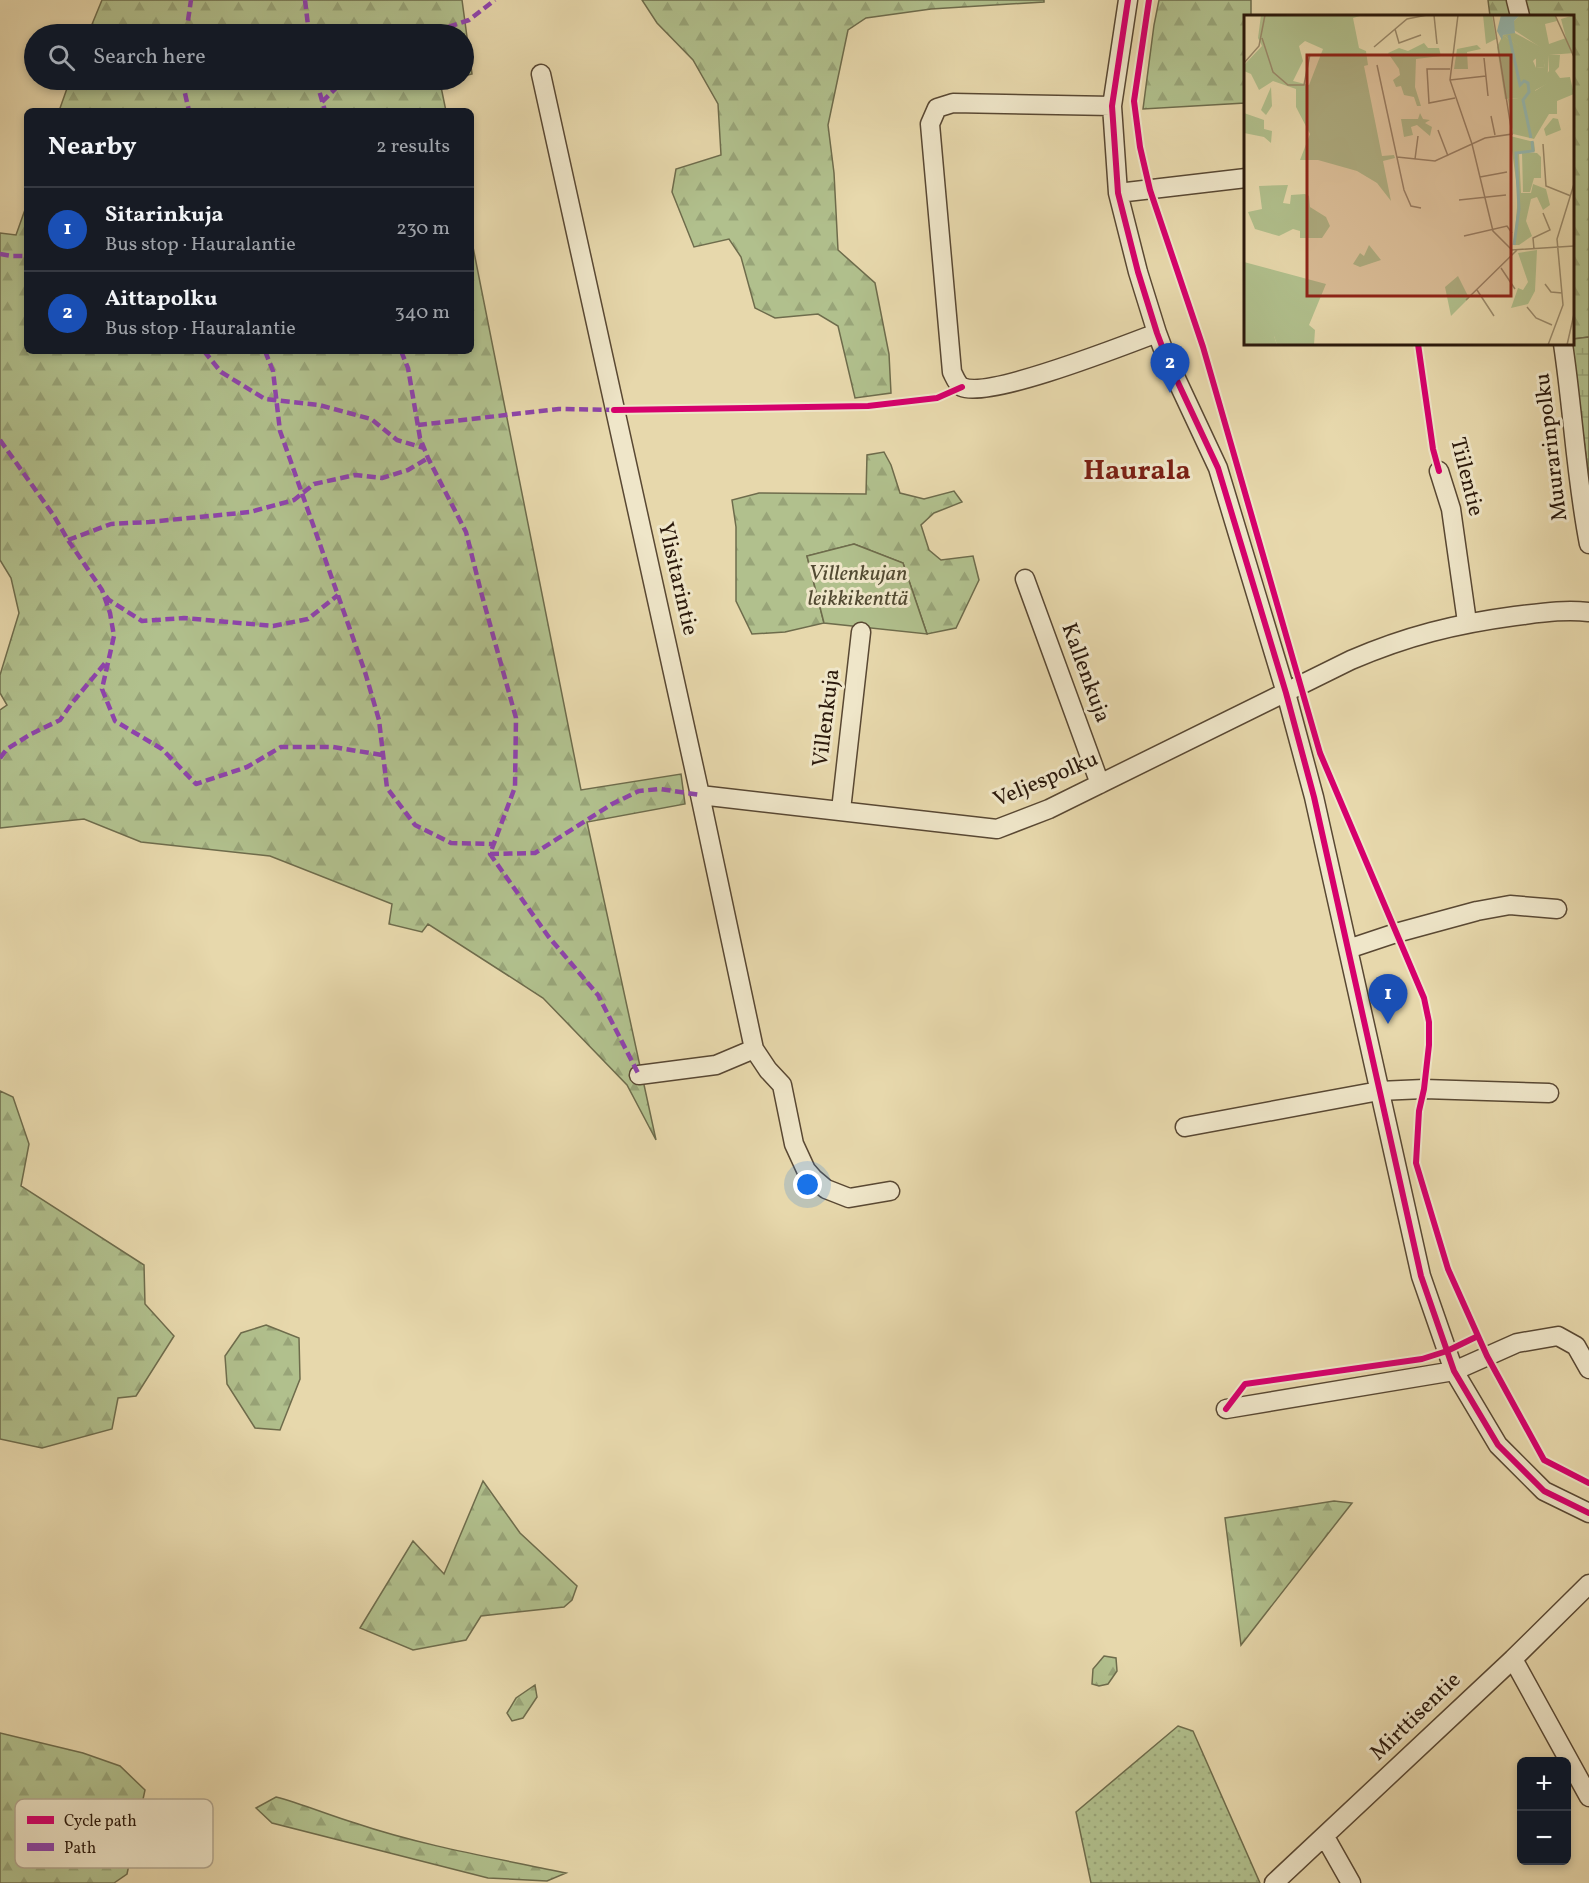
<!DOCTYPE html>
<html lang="en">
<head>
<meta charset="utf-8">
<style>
  body { margin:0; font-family:Vollkorn,serif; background:#242831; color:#f1f3f6 }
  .controls { position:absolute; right:18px; bottom:18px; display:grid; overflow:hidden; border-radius:9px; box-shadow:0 3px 9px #0003 }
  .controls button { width:54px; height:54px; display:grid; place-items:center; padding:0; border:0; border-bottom:2px solid #363941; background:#171b24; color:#f1f3f6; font:30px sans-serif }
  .you { position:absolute; left:808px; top:1185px; width:21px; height:21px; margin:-15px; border:4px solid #fff; border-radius:50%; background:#1a73e8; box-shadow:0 0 0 9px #1a73e833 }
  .badge { display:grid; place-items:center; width:39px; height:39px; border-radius:50%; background:#c59692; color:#fff; font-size:20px; font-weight:700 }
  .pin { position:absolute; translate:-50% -50px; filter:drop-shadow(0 2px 3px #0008) }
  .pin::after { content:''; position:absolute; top:32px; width:21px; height:18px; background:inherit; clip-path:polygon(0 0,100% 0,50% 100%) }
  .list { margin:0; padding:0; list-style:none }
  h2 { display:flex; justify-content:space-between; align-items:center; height:78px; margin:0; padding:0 24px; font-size:26px }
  h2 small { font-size:20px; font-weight:400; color:#9ea1a6 }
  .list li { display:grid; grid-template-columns:39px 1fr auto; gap:18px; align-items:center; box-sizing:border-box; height:84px; padding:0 24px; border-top:2px solid #363941 }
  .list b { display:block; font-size:22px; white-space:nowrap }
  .list p { margin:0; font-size:20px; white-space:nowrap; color:#9ea1a6 }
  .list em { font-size:20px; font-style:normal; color:#9ea1a6 }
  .icon { flex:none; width:33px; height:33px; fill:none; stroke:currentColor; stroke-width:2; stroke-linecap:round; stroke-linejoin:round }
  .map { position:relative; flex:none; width:1589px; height:1883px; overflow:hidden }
  .search { position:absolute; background:#171b24; box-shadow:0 3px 9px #0003; left:24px; top:24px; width:450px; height:66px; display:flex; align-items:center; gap:15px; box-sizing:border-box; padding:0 21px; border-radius:33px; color:#9ea1a6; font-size:22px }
  .panel { position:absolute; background:#171b24; box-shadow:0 3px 9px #0003; left:24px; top:108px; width:450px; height:246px; border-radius:9px }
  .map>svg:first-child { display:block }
  .grass { fill:url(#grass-dots); stroke:#6e6c4c; stroke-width:1.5 }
  .forest { fill:url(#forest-firs); stroke:#6e6c4c; stroke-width:1.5 }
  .wetland { fill:url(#wetland-marsh); stroke:#6e6c4c; stroke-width:1.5 }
  .park { fill:#b1c08d; stroke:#6e6c4c; stroke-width:1.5 }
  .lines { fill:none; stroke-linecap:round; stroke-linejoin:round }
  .street-casing { stroke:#594833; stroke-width:21 }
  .street { stroke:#efe6c9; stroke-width:18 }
  .quiet { stroke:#8e44ad; stroke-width:4.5; stroke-dasharray:9 4.5; stroke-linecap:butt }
  .cycleway-casing { stroke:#efe6c9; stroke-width:10 }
  .cycleway { stroke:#d6006c; stroke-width:6 }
  .labels { text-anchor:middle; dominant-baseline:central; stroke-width:6; stroke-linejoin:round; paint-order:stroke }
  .street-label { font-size:22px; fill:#2a180b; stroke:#efe6c9 }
  .park-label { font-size:22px; font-style:italic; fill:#524a32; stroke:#efe6c9 }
  .district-label { font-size:28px; font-weight:bold; fill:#7a1f14; stroke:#efe6c9 }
  .inset-river { fill:none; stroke:#97b9b0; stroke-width:3 }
  .inset-road { fill:none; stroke:#9b8b6c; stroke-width:1.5 }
  .view { fill:#8f2418; fill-opacity:0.15; stroke:#8f2418; stroke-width:3 }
  .inset-edge { fill:none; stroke:#2a180b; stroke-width:3 }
  .key { fill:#efe6c9; stroke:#b4a890; stroke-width:1.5 }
  .key-label { font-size:16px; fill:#2a180b }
</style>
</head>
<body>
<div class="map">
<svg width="1589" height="1883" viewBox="0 0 1589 1883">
  <defs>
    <pattern id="grass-dots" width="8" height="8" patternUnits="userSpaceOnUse" patternTransform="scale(1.5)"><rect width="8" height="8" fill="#b1c08d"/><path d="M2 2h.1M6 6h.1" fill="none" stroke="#98a478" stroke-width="1.8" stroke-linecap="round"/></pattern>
    <pattern id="forest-firs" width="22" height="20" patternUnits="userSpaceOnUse" patternTransform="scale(1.5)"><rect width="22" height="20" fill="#b1c08d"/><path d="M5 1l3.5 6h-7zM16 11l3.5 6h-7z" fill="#98a478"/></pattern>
    <pattern id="wetland-marsh" width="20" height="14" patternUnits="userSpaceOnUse" patternTransform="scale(1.5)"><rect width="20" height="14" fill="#b1c08d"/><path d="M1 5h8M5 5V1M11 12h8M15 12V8" fill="none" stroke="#98a478"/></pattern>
  </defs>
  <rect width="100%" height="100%" fill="#e7d8ac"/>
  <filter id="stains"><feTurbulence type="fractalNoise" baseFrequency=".00333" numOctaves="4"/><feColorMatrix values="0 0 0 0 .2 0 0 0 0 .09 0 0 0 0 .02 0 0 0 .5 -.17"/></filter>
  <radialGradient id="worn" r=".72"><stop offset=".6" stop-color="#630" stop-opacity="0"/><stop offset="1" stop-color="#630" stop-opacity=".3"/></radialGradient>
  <path class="grass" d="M1178 1726 1193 1731 1260 1883H1091L1076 1812Z"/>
  <path class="forest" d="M102 0H462L472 74 464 76V34H88Z
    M642 0H1044V2L931 9 866 18 848 30 828 125 834 173 838 250 875 283 889 354 891 393 855 398 838 326 818 314 775 318 755 308 741 257 729 239 694 247 672 192 676 169 721 155 718 104 693 60 657 23Z
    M1159 0H1251V16H1246L1245 103 1143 109 1154 25Z
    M1488 0H1589V337L1573 339 1572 16H1490Z
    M70 80H450L440 82 446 111H59Z
    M27 204V351H471V237L581 790 681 774 685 804 587 822 656 1140 627 1085 543 998 428 924 422 932 389 924 392 904 270 856 141 842 84 819 0 828V710L7 705 0 693V675L19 613 11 578 0 560V233L16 235Z
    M884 452 891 465 900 493 924 499 954 491 962 502 934 513 921 525 929 550 941 560 973 556 979 580 956 628 927 634 903 563 854 544 807 556 824 623 785 632 752 634 736 601V527L732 500 759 493 866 494 867 455Z
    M0 1091 13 1097 29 1144 21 1186 144 1265 145 1304 174 1336 136 1396 118 1398 112 1429 42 1448 0 1439Z
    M266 1325 299 1338 300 1379 280 1430 255 1428 227 1384 225 1356 241 1333Z
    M483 1481 520 1533 577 1586 572 1600 564 1607 481 1616 466 1640 413 1650 360 1628 413 1541 444 1574Z
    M1334 1501 1352 1503 1241 1645 1225 1518Z
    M1104 1656 1116 1658 1117 1671 1108 1684 1099 1686 1092 1684 1093 1669Z
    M535 1685 537 1697 523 1718 512 1721 507 1713 516 1698Z
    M0 1733 83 1753 120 1766 145 1790 127 1874 114 1883H0Z
    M276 1797C303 1804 328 1815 355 1823 423 1846 495 1858 566 1873L547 1881 488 1878 272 1823 256 1808Z"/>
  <path class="wetland" d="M1589 337V480L1572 344 1573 339Z"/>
  <path class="park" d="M854 544 903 563 927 634 824 623 807 556Z"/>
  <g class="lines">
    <g class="street-casing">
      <path id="street" d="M1128 0 1112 106 1118 193 1138 272 1157 333 1166 357 1218 468 1286 693 1314 797 1421 1276 1454 1371 1498 1445 1544 1491 1589 1513
        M1516 0 1520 16
        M541 74 700 795 754 1049 768 1070 782 1085 794 1144 806 1170 813 1178 826 1189 849 1198 890 1191
        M1112 106 953 103 937 108 930 124 952 372C955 378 957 384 962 387 989 399 1125 345 1157 333
        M1118 193 1246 178
        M1563 344C1573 410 1576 478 1589 544
        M1439 471 1451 509 1467 622
        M1025 579 1100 784
        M700 795 997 829 1049 809 1351 660C1407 636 1455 624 1515 616 1540 613 1564 609 1589 612
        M841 810 861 632
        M1348 949 1396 933 1477 911 1510 905 1557 909
        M639 1075 716 1065 754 1049
        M1185 1127 1379 1091 1424 1089 1549 1093
        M1226 1409 1454 1371 1517 1343 1558 1336 1576 1346 1589 1369
        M1513 1659 1589 1797
        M1325 1837 1351 1883
        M1274 1883 1513 1659 1589 1584"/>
    </g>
    <use href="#street" class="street"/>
    <path class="quiet" d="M305 0 309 34
      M186 34 191 0
      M396 34 401 30 445 28 469 20 495 0
      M182 80 189 111
      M316 80 325 111
      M322 102 344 80
      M0 254 12 256H27
      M204 351 221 372 265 399 319 405 371 419 397 440 424 448
      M265 351 273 371 280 431 365 672 379 720 387 788 415 825 451 843 494 844
      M401 351 408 368 420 438 428 458 466 532 481 592 516 718 515 787 490 854 548 936 598 995 639 1075
      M418 425 559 409 614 410
      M0 440 54 516 68 540 102 590 110 613 114 636 102 689 115 721 162 749 196 784 247 767 281 747H333L382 755
      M68 540 111 524 149 522 250 512 294 500 314 484 355 475 382 478 408 470 428 458
      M106 596 109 600 142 621 184 618 273 626 308 619 338 595
      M0 758 7 749 31 734 60 720 72 703 106 662
      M490 854 535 853 612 804 639 791 660 789 700 795"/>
    <g class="cycleway-casing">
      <path id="cycleway" d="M1128 0 1112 106 1118 193 1138 272 1157 333 1166 357 1218 468 1286 693 1314 797 1421 1276 1454 1371 1498 1445 1544 1491 1589 1513
        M1149 0 1134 101 1140 147 1150 190 1203 347 1320 753 1424 998 1429 1022V1045L1424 1089 1419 1111 1416 1163 1448 1269 1487 1356 1544 1460 1589 1483
        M1418 344 1433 449 1439 471
        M614 410 868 406 937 398 962 387
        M1226 1409 1245 1384 1422 1359 1447 1351 1478 1336"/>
    </g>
    <use href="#cycleway" class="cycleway"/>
  </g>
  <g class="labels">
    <g class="street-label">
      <text transform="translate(1552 447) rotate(-97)">Muurarinpolku</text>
      <text transform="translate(1466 477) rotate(76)">Tiilentie</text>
      <text transform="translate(677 579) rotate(77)">Ylisitarintie</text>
      <text transform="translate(1085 673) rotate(70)">Kallenkuja</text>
      <text transform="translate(827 718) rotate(-83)">Villenkuja</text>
      <text transform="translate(1046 780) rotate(-23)">Veljespolku</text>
      <text transform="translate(1416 1717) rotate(-44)">Mirttisentie</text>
    </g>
    <g class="park-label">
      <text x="858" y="574">Villenkujan<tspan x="858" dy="25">leikkikenttä</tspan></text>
    </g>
    <g class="district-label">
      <text x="1137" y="471">Haurala</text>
    </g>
  </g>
  <g transform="translate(1244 15)">
    <rect width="330" height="330" fill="#e7d8ac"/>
    <path d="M239 0H248L252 24 242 29ZM269 17 297 32 301 52 292 53V44L259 20ZM27 72 28 91 22 100 17 95ZM266 121 290 127 291 136 275 137 277 178H287L289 169 302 174 306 190 299 195 293 182 287 184 282 206 288 221 275 230H270L274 180ZM293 235 291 276 284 289 267 293 274 273 279 275 284 267 274 238ZM214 261 225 283 207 301 201 272ZM12 321H30L33 330H6Z" fill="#b1c08d"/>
    <path d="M17 0H119L109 3 115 33 122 36 124 50 120 51 138 141 150 140 151 143 139 146 147 186 133 168 113 156 74 145H56L66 119 52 92V74L29 66 15 75 7 59 0 56V50L18 31 14 23ZM61 26 79 34 65 70 49 66 59 46 55 31ZM276 0H311L313 6 301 9 305 29 322 23 317 4 330 0V38L305 40 303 69 276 83 261 84 253 32 259 20 292 43 289 46 292 53 301 52 298 41 292 39 296 32 270 15V6ZM180 28 184 33H195L197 41 172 44 171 72 177 91H173L170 82 160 80 157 71 152 72 149 65 156 60 155 54 144 38 155 33 164 36ZM233 30 237 34 223 37 224 54H210L213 34ZM0 98 20 105V114L28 116 27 128 20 122 0 118ZM176 98 179 104 186 105 181 108 188 112 186 121 173 110 167 112 169 120 160 122 157 104H174ZM44 170 39 188 46 189 47 180 61 179 65 181 66 192 82 202 86 211 78 223H56V216L49 214 35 221 11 214 4 197 18 194 15 171ZM125 230 137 245 116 252 109 249 116 238 120 241ZM0 247 82 269 65 310 71 315 70 330H33L30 321H13L6 330H0Z" fill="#b1c08d" fill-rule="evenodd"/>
    <path d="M305 40H316L315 52 311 56 316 63 326 62 330 79 313 86V99H305L290 124 269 119 264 84 275 83 276 74 296 62 291 76 302 69 299 63 305 56Z" fill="#b1c08d"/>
    <path d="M309 103 314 104 317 115 302 121 300 114ZM278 137 293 138 297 142V163H290L286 177H279Z" fill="#b1c08d"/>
    <path d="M257 0H276L270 6 271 18 259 20 258 25 253 16Z" fill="#97b9b0"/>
    <path class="inset-river" d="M265 20 276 70 280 66 284 68 285 77 279 85 287 123M270 230 275 194 272 138 289 136 288 126"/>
    <path class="inset-road" d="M190 0 193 29M214 0 206 65 228 129 249 216 268 235 330 231M311 0 330 42M151 14 155 28 177 20M18 23 29 57 44 70H60L66 39M130 32 163 4 183 0M240 43 244 81M0 48 15 31 21 0M133 50 160 175 167 191 177 193M206 54H183L185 88 211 83M206 65 242 61M247 101 251 120M194 115 204 141M299 129 302 171 327 181M153 142 191 146 241 123 268 119 249 0M171 144 174 121M236 162 263 157M215 185 262 180M220 221 263 211 268 218M290 234 289 223 306 215 299 198M257 253 271 274M301 269 307 277 318 278M233 275 250 301M222 285 273 235M283 292 292 303 308 310M304 330 319 290 313 224 330 169M323 330 330 299"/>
    <path class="view" d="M63 40H267V281H63Z"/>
    <rect width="330" height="330" class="inset-edge"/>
  </g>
  <rect x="15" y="1799" width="198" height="69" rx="9" class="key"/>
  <rect x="27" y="1816" width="27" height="8" fill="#d6006c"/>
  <rect x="27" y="1843" width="27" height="8" fill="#8e44ad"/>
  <g class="key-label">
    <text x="64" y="1826">Cycle path</text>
    <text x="64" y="1853">Path</text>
  </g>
  <rect width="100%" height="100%" filter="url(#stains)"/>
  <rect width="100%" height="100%" fill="url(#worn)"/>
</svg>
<div class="controls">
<button>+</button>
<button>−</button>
</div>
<div class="you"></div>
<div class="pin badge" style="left:1388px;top:1024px;background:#1a4fb4">1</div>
<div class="pin badge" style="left:1170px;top:393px;background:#1a4fb4">2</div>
<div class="search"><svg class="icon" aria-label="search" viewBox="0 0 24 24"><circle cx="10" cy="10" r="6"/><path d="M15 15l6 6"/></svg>Search here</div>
<section class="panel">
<h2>Nearby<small>2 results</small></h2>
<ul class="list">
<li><span class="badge" style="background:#1a4fb4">1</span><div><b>Sitarinkuja</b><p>Bus stop · Hauralantie</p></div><em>230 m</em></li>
<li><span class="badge" style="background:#1a4fb4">2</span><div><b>Aittapolku</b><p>Bus stop · Hauralantie</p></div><em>340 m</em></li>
</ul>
</section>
</div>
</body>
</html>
